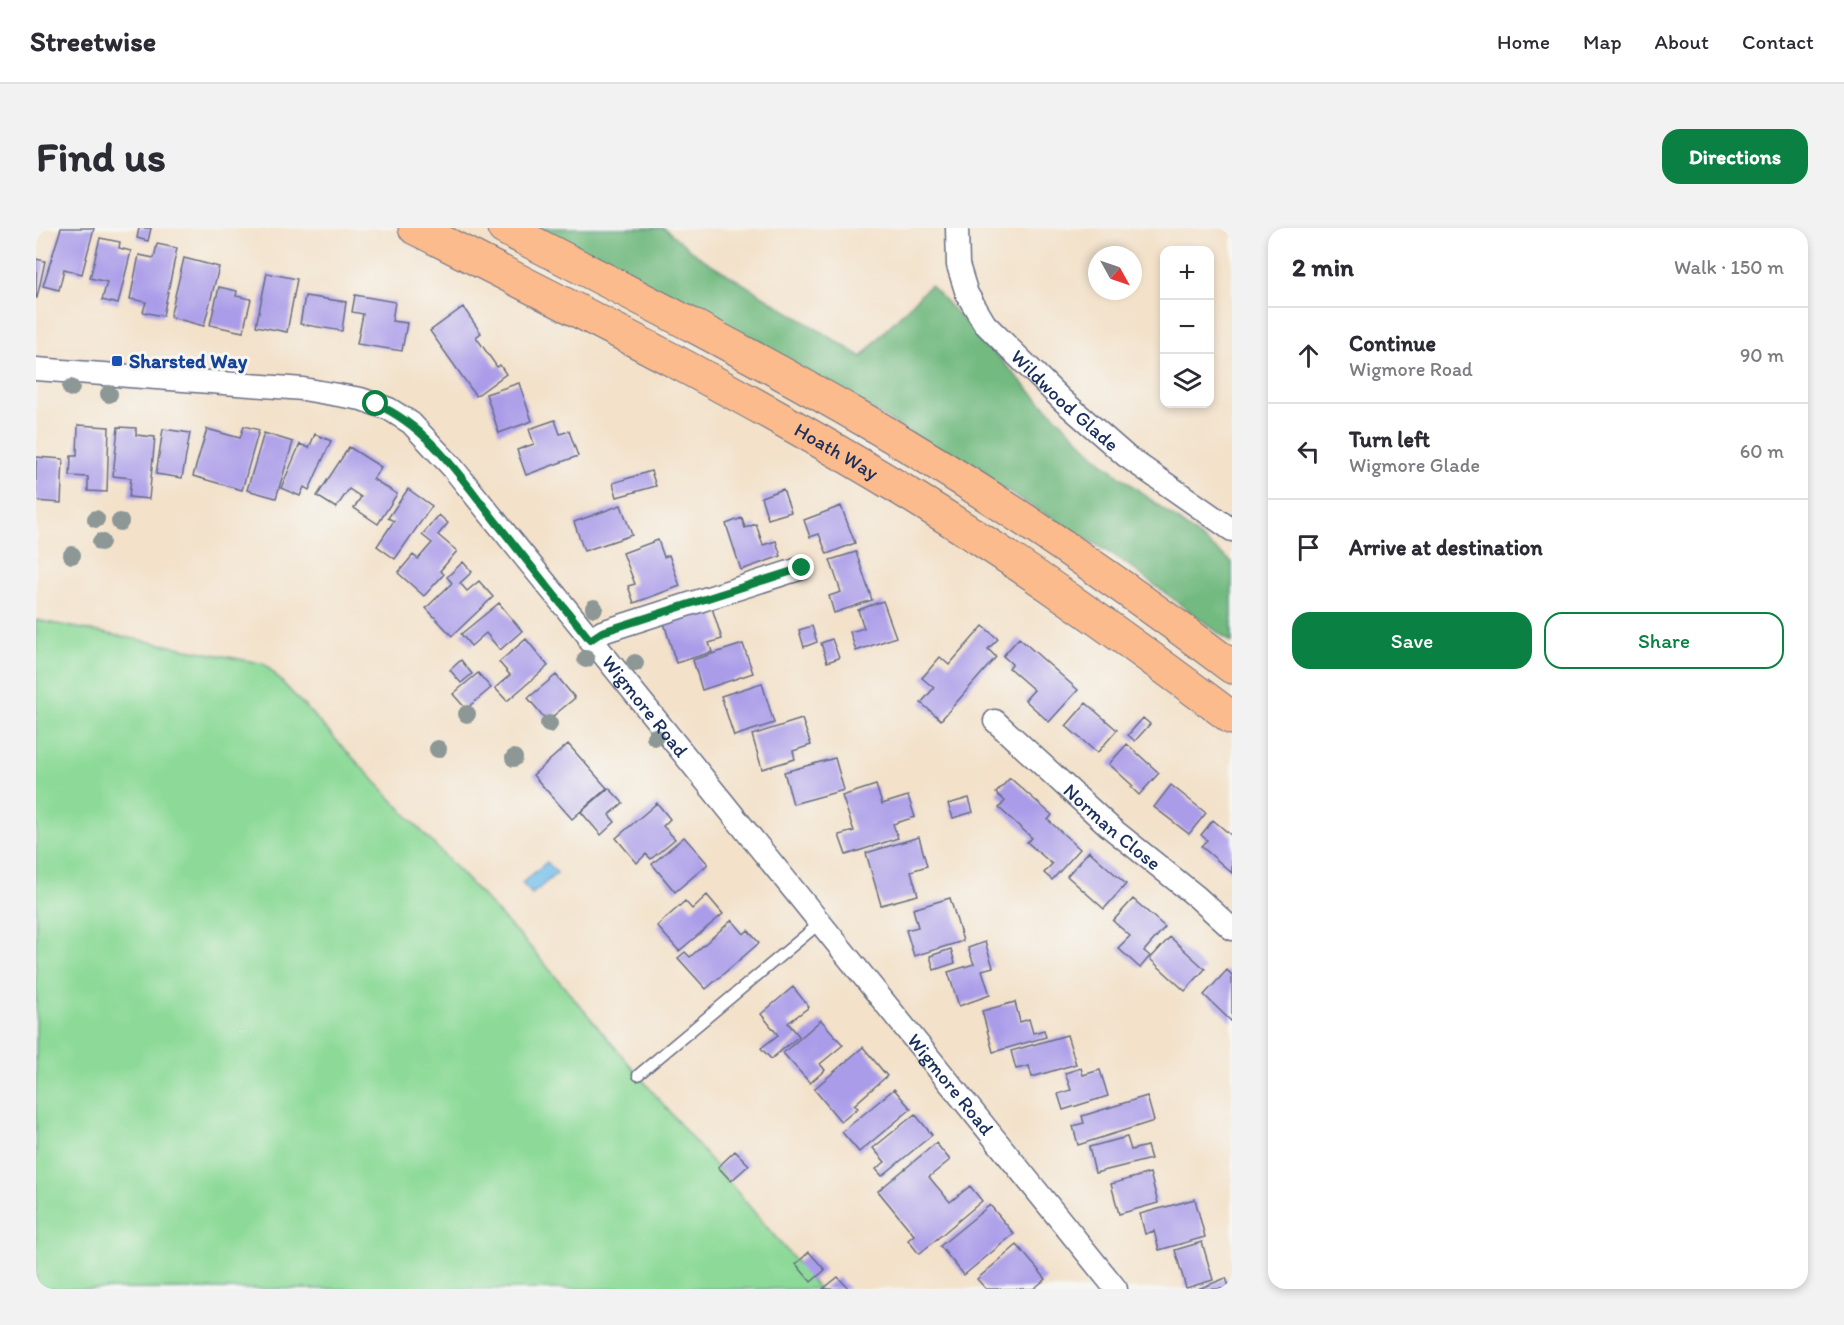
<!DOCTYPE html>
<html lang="en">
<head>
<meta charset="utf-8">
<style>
  body { margin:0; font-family:Itim,sans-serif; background:#f2f2f3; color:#2b2b33 }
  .controls { position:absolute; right:18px; top:18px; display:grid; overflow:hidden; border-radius:12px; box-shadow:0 3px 9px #0003 }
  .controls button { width:54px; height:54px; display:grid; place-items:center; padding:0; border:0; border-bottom:2px solid #e1e1e2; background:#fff; color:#2b2b33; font:30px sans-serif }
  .compass { position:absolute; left:1052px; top:18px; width:54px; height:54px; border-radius:50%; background:#fff; box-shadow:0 3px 9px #0003; rotate:130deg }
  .stop { position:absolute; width:18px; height:18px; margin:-14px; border:4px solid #0b8043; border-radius:50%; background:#fff }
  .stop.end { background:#0b8043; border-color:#fff; box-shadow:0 2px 6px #0008 }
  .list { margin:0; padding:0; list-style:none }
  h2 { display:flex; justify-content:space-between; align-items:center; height:78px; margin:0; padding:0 24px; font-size:26px }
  h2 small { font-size:20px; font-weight:400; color:#7c7c81 }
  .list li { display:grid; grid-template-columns:39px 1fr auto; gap:18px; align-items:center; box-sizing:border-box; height:96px; padding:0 24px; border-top:2px solid #e1e1e2 }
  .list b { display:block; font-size:22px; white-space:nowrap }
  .list p { margin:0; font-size:20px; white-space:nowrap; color:#7c7c81 }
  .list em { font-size:20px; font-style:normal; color:#7c7c81 }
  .actions { display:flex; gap:12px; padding:18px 24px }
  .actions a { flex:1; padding:14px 0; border:2px solid #0b8043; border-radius:18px; text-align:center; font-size:21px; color:#0b8043 }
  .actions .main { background:#0b8043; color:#fff }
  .icon { flex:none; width:33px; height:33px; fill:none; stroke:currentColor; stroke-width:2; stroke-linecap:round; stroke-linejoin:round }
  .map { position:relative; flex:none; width:1196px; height:1061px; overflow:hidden; border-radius:18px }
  header { display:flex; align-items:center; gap:36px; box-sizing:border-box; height:84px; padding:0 30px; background:#fff; border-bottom:2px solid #e1e1e2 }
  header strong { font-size:28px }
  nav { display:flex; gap:33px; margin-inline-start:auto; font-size:21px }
  .intro { display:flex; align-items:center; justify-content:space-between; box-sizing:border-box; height:144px; padding:0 36px }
  h1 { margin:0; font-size:42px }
  .button { padding:15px 27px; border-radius:18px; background:#0b8043; color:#fff; font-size:21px; font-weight:700 }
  main { display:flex; gap:36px; padding:0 36px }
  aside { flex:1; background:#fff; border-radius:18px; box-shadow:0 3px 9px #0003 }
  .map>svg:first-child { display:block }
  .green { fill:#8dda98; stroke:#54847b; stroke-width:1.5 }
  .forest { fill:#72ba80; stroke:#46746f; stroke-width:1.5 }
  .water { fill:#70bdea; stroke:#4676a4; stroke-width:1.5 }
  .building { fill:#aa9ce9 }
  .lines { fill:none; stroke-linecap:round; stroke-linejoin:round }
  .service-casing { stroke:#676d83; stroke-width:13 }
  .minor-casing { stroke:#676d83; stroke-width:25 }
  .primary-casing { stroke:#676d83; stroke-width:35 }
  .service { stroke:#fff; stroke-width:10 }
  .minor { stroke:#fff; stroke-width:22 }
  .primary { stroke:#fbbb8c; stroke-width:33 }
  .tree { fill:#8c9796 }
  .route { stroke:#0b8043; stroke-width:8 }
  .transit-dot { fill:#1a4fb4; stroke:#f6f6f2; stroke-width:2 }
  .labels { text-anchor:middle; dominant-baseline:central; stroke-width:6; stroke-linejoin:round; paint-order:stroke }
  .transit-label { font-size:20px; font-weight:bold; fill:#164399; stroke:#f6f6f2; text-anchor:start }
  .street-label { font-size:20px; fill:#1b2f5e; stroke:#f6f6f2 }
</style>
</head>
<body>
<header>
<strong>Streetwise</strong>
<nav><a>Home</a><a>Map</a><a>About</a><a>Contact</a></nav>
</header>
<div class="intro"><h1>Find us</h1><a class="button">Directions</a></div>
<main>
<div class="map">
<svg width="1196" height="1061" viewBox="0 0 1196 1061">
  <rect width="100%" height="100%" fill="#f6f6f2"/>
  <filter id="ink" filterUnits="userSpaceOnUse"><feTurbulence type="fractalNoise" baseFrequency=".0167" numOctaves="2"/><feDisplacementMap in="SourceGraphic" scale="12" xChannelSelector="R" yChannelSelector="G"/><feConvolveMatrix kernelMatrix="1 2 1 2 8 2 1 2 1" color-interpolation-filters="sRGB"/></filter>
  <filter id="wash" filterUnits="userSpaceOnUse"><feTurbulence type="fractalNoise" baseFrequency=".008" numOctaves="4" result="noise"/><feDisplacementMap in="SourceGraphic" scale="24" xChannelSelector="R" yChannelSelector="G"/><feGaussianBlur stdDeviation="1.35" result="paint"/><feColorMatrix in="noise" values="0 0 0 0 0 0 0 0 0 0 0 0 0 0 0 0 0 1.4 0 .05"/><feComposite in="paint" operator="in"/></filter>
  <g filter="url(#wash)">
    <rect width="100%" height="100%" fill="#f3e1c9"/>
    <path class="green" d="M0 392 229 436 497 722 783 1061H0Z"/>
    <path class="forest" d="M501 0H628L662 28 826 129 846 106 894 57 1003 172 1067 235 1196 334V415L1084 331 778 147Z"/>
    <path class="water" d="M511 634 521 645 496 666 486 655Z"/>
    <g id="blocks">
      <path class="building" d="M25 0H58L46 46 28 41 23 62 7 58Z
        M103 0H115L112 13 101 10Z
        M64 10 84 14 83 20 95 23 82 76 66 72 71 54 54 50Z
        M121 16 141 20 127 88 107 84 110 74 94 71 103 27 118 30Z
        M148 30 183 39 168 98 134 89Z
        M0 31 9 33 1 70H0Z
        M231 45 261 51 251 104 220 98Z
        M183 59 201 63 200 68 215 71 207 104 174 97Z
        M319 67 359 74 356 93 371 95 366 123 321 116 327 86 316 84Z
        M269 68 310 74 306 103 264 96Z
        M427 79 445 105 440 109 461 139 464 137 470 146 440 168 394 103Z
        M483 155 496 193 463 205 450 166Z
        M519 192 524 206 533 203 542 228 490 247 481 222 498 216 493 201Z
        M42 197 73 199 71 264 52 263V249L34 248 35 228H41Z
        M208 198 223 202 206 262 157 248 171 201 204 210Z
        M82 199 100 200V207L119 209 113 271 93 269 95 250 77 248Z
        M127 201 154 205 146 250 120 246Z
        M228 205 257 214 240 270 211 262Z
        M279 206 295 213 273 262 268 259 264 268 245 260 264 216 273 220Z
        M313 219 345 239 337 251 361 266 342 296 318 280 325 269 313 261 300 280 281 268Z
        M0 229 27 231 25 275 0 273Z
        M615 243 620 258 581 269 577 255Z
        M372 261 396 278 359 331 341 318 358 293 352 290Z
        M747 261 755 284 732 291 725 269Z
        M585 277 596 307 548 323 538 294Z
        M805 278 819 315 791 326 783 306 774 309 768 292Z
        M403 287 412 295 402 307 421 323 404 343 408 346 388 368 362 345 377 327 382 331 396 315 386 307Z
        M706 290 709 300 720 296 727 317 740 313 745 328 705 342 690 296Z
        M622 312 628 329 633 327 644 358 598 375 592 358 599 356 587 325Z
        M820 324 836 372 798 385 793 368 805 364 794 332Z
        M427 334 436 344 424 355 431 363 443 353 457 369 416 408 390 380 416 355 411 349Z
        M847 373 860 409 820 423 814 404 828 400 822 382Z
        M463 375 486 403 464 422 450 405 435 418 425 406Z
        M676 380 686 411 673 415 676 424 640 435 628 395Z
        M776 398 781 414 768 419 763 402Z
        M947 398 962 411 952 421 960 429 905 492 885 475 898 460 886 450 904 429 913 437Z
        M983 410 1042 462 1013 494 989 472 998 462 973 440 976 436 967 428Z
        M490 411 512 438 471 473 459 460 474 447 463 434Z
        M796 411 803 430 791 434 785 415Z
        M707 416 717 445 666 462 657 432Z
        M425 432 436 446 425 455 414 442Z
        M442 445 455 460 430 481 417 466Z
        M520 447 539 470 511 493 492 470Z
        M726 455 738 495 698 508 685 468Z
        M1050 475 1081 502 1061 525 1030 498Z
        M1107 490 1114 496 1099 513 1092 507Z
        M766 491 775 517 757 523 759 531 726 541 716 507Z
        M532 516 571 560 536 591 497 547Z
        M1091 516 1123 545 1103 567 1095 559 1097 558 1073 536Z
        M799 530 808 562 757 576 748 544Z
        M974 550 1016 587 1012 592 1044 621 1016 652 1008 645 1016 636 991 614 996 610 963 580 969 573 960 565Z
        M840 557 846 576 872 568 879 589 857 596 862 610 810 627 803 607 818 603 806 568Z
        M1135 557 1170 585 1153 606 1118 579Z
        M573 560 587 575 573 587 579 594 565 607 545 584Z
        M933 570 937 584 917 590 912 576Z
        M621 575 634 591 627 598 639 611 615 631 610 626 601 635 580 610Z
        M1177 592 1196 608V645L1165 618 1171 612 1165 607Z
        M648 609 672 636 639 664 616 636Z
        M883 609 891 638 875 643 882 667 845 677 830 625Z
        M1053 623 1090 656 1068 681 1031 648Z
        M671 667 687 686 643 723 621 698 649 673 656 681Z
        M914 670 927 713 878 728 870 702 882 699 877 681Z
        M1097 671 1129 699 1108 723 1114 728 1104 740 1082 720 1094 708 1077 693Z
        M696 692 708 706 712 702 723 715 670 761 642 730 649 724 654 729Z
        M1134 709 1169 741 1149 763 1114 731Z
        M949 714 957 739 946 742 954 767 923 778 912 744 938 736 932 720Z
        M915 721 919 735 898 742 894 728Z
        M1191 742 1196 747V794L1168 767Z
        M757 759 773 779 752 795 763 808 735 831 725 820 742 807 725 786Z
        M979 774 984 794 993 791 997 805 1008 802 1010 809 957 824 946 783Z
        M785 792 807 817 784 836 789 842 774 855 747 825Z
        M1031 807 1040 836 996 849 993 838 980 841 975 823Z
        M827 819 851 848 818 877 822 880 805 894 778 861Z
        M1045 840 1047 847 1064 842 1072 868 1027 882 1022 866 1035 862 1029 845Z
        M858 861 875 881 823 924 806 904Z
        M1111 868 1118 893 1042 917 1037 898 1048 895 1046 888Z
        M879 886 896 907 846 948 840 941 849 934 837 920Z
        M1091 909 1095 922 1111 918 1115 931 1059 945 1053 919Z
        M900 915 914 932 893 949 914 974 934 958 946 973 883 1026 872 1012 878 1007 842 963Z
        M699 923 713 937 695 953 682 939Z
        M1114 945 1122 975 1083 986 1075 956Z
        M1159 971 1169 1009 1123 1022 1118 1003 1109 1006 1104 986Z
        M954 977 978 1006 928 1047 904 1018Z
        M1166 1014 1177 1052 1150 1060 1139 1022Z
        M981 1017 1010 1051 997 1061H950L941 1051Z
        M773 1024 789 1042 775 1054 760 1036Z
        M802 1049 813 1061H787Z
        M1190 1050 1194 1061H1162Z"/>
    </g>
  </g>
  <g filter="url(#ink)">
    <use href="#blocks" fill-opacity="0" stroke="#676d83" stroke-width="1.5"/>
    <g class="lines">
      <g class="service-casing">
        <path id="service" d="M602 847 784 695"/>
      </g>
      <g class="minor-casing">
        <g id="minor">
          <path id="s1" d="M921 0 922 37 931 66 949 96 1026 172 1090 228 1196 302"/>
          <path id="s2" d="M0 141 267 161 325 171 353 181 375 195 416 239 1080 1061"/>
          <path d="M554 413 566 404 766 340"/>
          <path id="s3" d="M959 493 1075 600 1161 669 1196 701"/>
        </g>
      </g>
      <g class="primary-casing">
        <g id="primary">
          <path id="s4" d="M379 0C549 86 719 171 881 271 990 338 1093 413 1196 490"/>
          <path d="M468 0C591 63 713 125 832 194 958 268 1079 351 1196 439"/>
        </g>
      </g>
      <use href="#service" class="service"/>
      <use href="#minor" class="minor"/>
      <use href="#primary" class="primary"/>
    </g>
    <g class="tree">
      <circle cx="35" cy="160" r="9"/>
      <circle cx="73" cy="166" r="9"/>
      <circle cx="60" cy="291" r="9"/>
      <circle cx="84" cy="294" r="9"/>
      <circle cx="65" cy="314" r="9"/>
      <circle cx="36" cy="327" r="9"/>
      <circle cx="558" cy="380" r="9"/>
      <circle cx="550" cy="431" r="9"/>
      <circle cx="599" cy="435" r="9"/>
      <circle cx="431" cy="486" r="9"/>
      <circle cx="513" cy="496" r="9"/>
      <circle cx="619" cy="509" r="9"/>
      <circle cx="402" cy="521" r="9"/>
      <circle cx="478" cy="530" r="9"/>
    </g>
  </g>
  <g class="lines" filter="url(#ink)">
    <path class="route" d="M340 176C393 199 425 250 460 294 491 333 523 373 554 412L566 404 766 340"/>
  </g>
  <rect class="transit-dot" x="75" y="127" width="12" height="12" rx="3"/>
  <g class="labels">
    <g class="transit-label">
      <text x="93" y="133">Sharsted Way</text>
    </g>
    <g class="street-label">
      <text stroke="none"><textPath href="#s1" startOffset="213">Wildwood Glade</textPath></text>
      <text stroke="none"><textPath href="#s4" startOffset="477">Hoath Way</textPath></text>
      <text stroke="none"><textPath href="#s2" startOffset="750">Wigmore Road</textPath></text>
      <text stroke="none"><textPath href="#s3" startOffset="158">Norman Close</textPath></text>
      <text stroke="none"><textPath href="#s2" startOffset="1236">Wigmore Road</textPath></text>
    </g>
  </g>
</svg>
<div class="controls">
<button>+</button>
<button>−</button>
<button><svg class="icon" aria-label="layers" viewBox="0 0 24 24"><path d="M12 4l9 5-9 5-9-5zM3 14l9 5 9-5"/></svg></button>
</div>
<svg class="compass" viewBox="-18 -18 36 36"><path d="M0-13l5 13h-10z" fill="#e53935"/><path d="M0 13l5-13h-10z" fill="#7c7c81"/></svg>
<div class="stop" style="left:340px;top:176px"></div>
<div class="stop end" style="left:766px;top:340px"></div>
</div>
<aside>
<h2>2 min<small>Walk · 150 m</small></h2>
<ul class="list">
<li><svg class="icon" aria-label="ahead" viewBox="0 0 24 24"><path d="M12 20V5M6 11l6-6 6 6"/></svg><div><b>Continue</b><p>Wigmore Road</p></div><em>90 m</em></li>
<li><svg class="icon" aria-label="left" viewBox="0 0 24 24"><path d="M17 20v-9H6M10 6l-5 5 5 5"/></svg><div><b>Turn left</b><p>Wigmore Glade</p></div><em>60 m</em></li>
<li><svg class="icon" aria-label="arrive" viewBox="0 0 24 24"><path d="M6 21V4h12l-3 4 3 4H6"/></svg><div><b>Arrive at destination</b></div></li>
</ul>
<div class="actions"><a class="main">Save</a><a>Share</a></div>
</aside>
</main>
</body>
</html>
